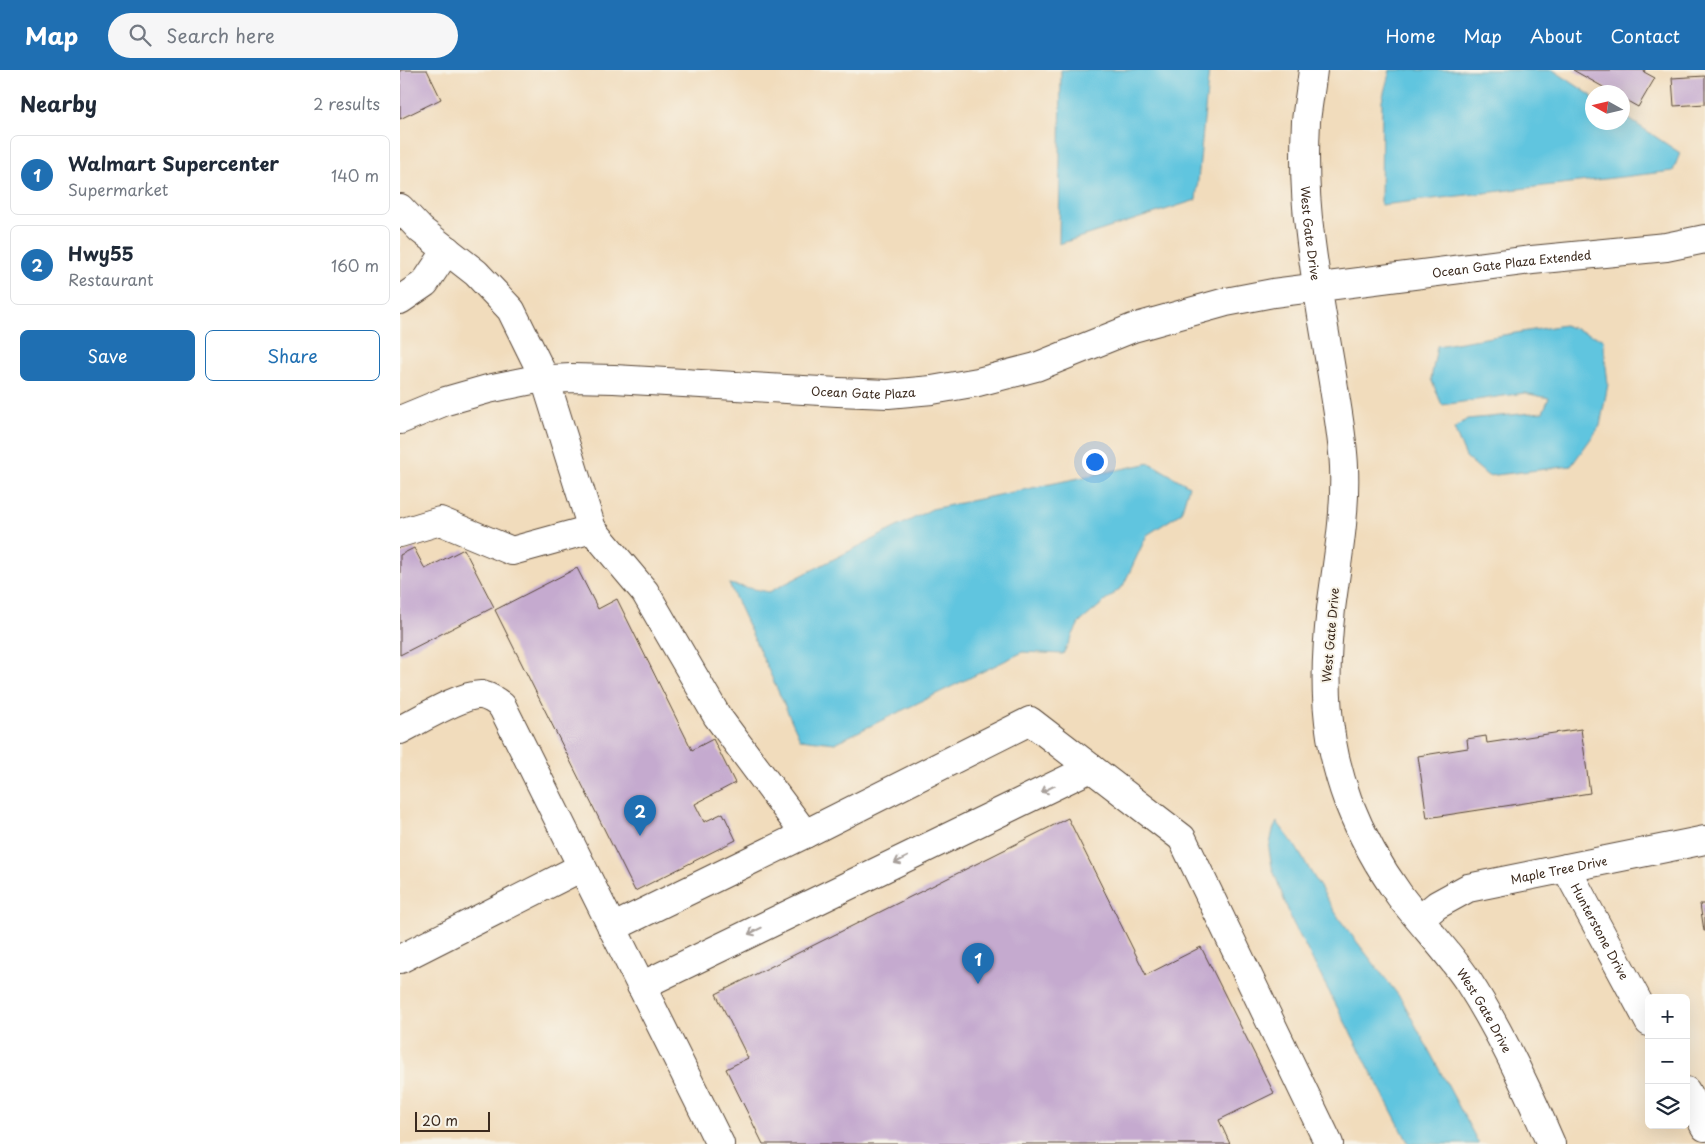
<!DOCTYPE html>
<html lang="en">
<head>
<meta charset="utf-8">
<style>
  body { margin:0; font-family:"Playpen Sans",sans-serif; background:#f6f6f7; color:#1f2937 }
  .controls { position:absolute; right:15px; bottom:15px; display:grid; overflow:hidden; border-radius:8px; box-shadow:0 5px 20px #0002 }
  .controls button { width:45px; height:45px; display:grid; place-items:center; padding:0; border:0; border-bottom:1px solid #e0e1e3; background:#fff; color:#1f2937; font:25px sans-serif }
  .compass { position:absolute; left:1185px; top:15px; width:45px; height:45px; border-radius:50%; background:#fff; box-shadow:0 5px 20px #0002; rotate:278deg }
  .scale { position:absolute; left:15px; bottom:12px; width:75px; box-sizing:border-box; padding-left:5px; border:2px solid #3b2a1e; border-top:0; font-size:14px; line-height:18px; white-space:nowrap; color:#3b2a1e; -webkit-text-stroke:4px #f7f3e8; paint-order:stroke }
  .you { position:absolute; left:694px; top:391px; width:18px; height:18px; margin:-12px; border:4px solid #fff; border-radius:50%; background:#1a73e8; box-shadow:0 0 0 8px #1a73e833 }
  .badge { display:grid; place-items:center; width:32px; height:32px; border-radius:50%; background:#1f6fb2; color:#fff; font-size:16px; font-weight:700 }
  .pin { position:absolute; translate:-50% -41px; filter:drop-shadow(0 1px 2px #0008) }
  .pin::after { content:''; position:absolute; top:26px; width:18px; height:15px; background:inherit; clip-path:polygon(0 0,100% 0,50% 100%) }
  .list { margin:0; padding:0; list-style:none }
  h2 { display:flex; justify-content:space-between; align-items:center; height:65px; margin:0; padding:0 20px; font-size:21px }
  h2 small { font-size:16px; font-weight:400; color:#747a83 }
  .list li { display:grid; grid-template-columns:32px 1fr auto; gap:15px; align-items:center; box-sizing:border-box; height:80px; margin:0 10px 10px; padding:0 10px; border:1px solid #e0e1e3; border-radius:8px }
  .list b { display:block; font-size:19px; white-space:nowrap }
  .list p { margin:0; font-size:16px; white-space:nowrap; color:#747a83 }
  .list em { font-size:16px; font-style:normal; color:#747a83 }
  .actions { display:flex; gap:10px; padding:15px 20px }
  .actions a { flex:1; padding:11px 0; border:1px solid #1f6fb2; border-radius:8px; text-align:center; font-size:18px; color:#1f6fb2 }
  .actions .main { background:#1f6fb2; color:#fff }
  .icon { flex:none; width:28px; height:28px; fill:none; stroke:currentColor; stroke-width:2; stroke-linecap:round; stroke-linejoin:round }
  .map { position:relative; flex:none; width:1305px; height:1074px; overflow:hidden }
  header { display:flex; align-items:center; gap:30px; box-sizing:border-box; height:70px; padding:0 25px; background:#1f6fb2; color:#fff }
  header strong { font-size:24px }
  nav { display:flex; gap:28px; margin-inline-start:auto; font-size:18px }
  .search { width:350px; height:45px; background:#f6f6f7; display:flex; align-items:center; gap:12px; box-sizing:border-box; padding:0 18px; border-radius:28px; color:#747a83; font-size:19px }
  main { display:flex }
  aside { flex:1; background:#fff }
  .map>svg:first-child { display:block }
  .water { fill:#61c5df; stroke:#4e787e }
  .building { fill:#c5aacf }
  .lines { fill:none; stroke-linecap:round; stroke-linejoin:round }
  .minor-casing { stroke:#564536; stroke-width:30 }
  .minor { stroke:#fff; stroke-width:28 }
  .oneway { stroke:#a79f9a }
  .labels { text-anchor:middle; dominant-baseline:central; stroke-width:4; stroke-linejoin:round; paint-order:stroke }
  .street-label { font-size:12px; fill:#3b2a1e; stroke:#f7f3e8 }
</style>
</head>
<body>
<header>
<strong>Map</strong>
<div class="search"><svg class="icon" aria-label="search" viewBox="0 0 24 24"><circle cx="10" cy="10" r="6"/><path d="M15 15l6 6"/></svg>Search here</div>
<nav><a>Home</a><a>Map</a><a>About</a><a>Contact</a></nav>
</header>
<main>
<aside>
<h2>Nearby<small>2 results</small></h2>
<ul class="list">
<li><span class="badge">1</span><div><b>Walmart Supercenter</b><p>Supermarket</p></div><em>140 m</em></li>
<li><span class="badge">2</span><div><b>Hwy55</b><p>Restaurant</p></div><em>160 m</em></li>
</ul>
<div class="actions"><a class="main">Save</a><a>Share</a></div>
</aside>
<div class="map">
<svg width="1305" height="1074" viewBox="0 0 1305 1074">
  <rect width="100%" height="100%" fill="#f7f3e8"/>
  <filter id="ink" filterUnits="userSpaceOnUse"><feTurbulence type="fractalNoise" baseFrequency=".02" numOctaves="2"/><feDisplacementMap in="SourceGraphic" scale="10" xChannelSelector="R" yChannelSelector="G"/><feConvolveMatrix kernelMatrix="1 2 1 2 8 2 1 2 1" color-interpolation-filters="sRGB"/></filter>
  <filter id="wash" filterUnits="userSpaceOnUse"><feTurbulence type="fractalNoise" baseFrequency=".0096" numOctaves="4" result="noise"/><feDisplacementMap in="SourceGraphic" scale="20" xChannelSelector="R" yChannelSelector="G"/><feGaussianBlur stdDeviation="1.12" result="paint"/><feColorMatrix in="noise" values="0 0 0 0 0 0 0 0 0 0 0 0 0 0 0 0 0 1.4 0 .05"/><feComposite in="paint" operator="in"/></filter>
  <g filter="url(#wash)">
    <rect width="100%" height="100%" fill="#f1dcbc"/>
    <path class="water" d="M661 0H809L796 130 659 174Z
      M990 0H1153L1192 26V52H1222L1223 45 1280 83 1273 101 981 135 982 30Z
      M1164 255 1203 269 1208 314 1200 356 1171 396 1088 406 1066 387 1054 359 1067 349 1143 342 1149 328 1124 323 1042 335 1031 309 1037 276Z
      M750 393 789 416 781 443 747 465 723 516 679 553 663 584 623 582 435 673 400 669 329 514 369 522 532 439Z
      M877 752 894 774 940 850 1002 930 1079 1074H1009L892 851 872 797 869 779 873 760Z"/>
    <g id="blocks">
      <path class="building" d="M0 0H27L41 29 0 49Z
        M1173 0H1245L1244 2 1255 8 1238 37 1222 28V22H1212Z
        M1305 6V34L1274 36 1272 8Z
        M14 478 25 499 64 479 94 537 0 585V485Z
        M177 498 198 539 217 529 292 680 313 669 335 713 295 734 304 752 323 743 336 770 235 821 95 540Z
        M1181 659 1190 723 1027 748 1018 686 1068 678 1067 669 1086 666 1087 673Z
        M668 748 746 905 801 877 874 1023 819 1050 830 1074H363L326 999 348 988 316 924Z
        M1300 834H1305V861H1304Z"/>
    </g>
  </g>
  <g filter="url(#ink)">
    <use href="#blocks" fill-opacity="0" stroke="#564536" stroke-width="1"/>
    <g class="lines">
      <g class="minor-casing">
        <g id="minor">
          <path id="s1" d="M913 0C911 17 908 34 906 51 904 89 905 128 910 165 916 216 926 267 934 318 938 344 943 371 944 397 946 445 937 492 931 539 923 607 924 666 948 731 961 764 979 797 1000 826 1022 855 1048 881 1068 911 1101 962 1127 1018 1151 1074"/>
          <path d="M0 138 21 160 76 203 111 240 145 309 192 459"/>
          <path d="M0 230 25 213 47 180"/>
          <path id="s2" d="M0 350 46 331 88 319 132 310 171 308 214 309 438 322 488 324 532 320 578 312 636 297 733 258 826 232 873 223 1132 190 1266 177 1305 169"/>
          <path d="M0 463 40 451 112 481 192 459 245 522 317 646 405 764 212 858"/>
          <path d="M0 660C18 651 64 623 82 625 90 627 96 631 102 636L320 1074"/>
          <path d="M405 764 630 651 782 768 929 1074"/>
          <path id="s3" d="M1166 798 1249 952"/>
          <path id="s4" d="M1020 849 1037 835 1068 818 1305 770"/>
          <path d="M0 889 182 797"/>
          <path d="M241 916 691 698"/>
          <path d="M1286 1021 1305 1057"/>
        </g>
      </g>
      <use href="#minor" class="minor"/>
    </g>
    <defs><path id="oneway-shaft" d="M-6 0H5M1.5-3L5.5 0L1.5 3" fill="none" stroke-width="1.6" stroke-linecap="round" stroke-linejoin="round" transform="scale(1.25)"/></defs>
    <g class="oneway">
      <use href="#oneway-shaft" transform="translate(648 719) rotate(154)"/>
      <use href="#oneway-shaft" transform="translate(501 790) rotate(154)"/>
      <use href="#oneway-shaft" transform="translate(355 861) rotate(154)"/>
    </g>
  </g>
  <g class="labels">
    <g class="street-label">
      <text stroke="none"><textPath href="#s1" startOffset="164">West Gate Drive</textPath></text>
      <text stroke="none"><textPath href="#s2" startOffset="1135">Ocean Gate Plaza Extended</textPath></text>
      <text stroke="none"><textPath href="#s2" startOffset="470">Ocean Gate Plaza</textPath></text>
      <text transform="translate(930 565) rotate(-85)">West Gate Drive</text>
      <text stroke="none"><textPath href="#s4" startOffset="150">Maple Tree Drive</textPath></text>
      <text stroke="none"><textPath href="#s3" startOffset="72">Hunterstone Drive</textPath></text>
      <text stroke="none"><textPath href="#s1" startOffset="989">West Gate Drive</textPath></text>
    </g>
  </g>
</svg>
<div class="controls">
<button>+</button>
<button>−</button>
<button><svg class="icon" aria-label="layers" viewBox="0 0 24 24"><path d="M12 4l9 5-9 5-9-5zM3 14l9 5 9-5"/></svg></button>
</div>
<svg class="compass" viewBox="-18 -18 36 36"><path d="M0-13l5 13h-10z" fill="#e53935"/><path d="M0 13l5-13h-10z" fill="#747a83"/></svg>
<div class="scale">20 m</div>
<div class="you"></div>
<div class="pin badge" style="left:578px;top:914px">1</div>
<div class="pin badge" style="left:240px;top:766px">2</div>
</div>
</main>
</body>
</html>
